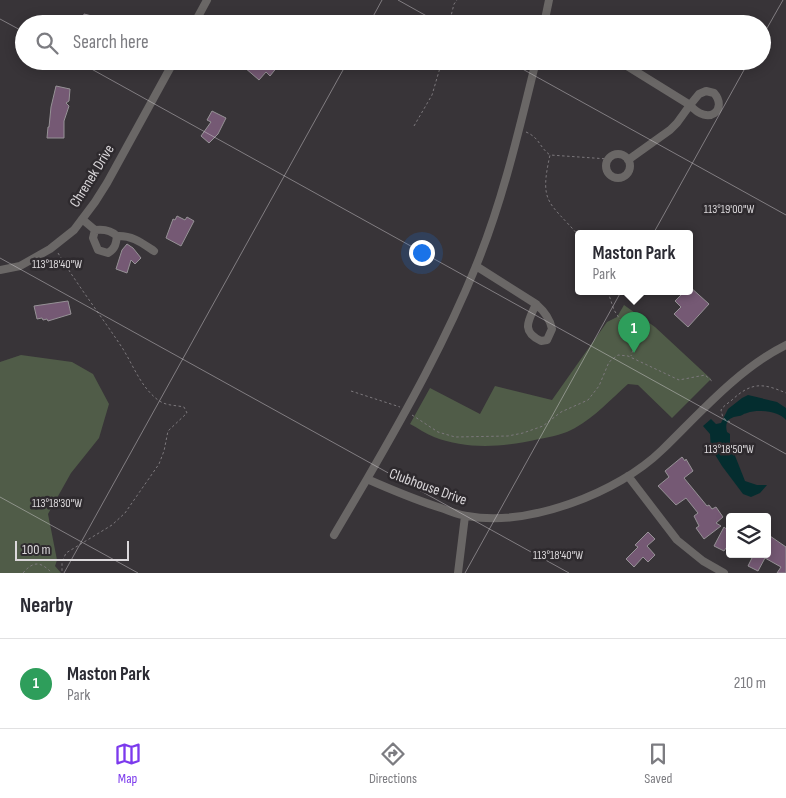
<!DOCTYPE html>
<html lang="en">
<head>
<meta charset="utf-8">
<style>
  body { margin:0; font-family:"Sofia Sans Condensed",sans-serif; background:#f2f2f3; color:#2b2b33 }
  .controls { position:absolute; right:15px; bottom:15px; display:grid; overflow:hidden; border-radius:5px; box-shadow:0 2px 12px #0003 }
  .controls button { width:45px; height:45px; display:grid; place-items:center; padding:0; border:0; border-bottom:1px solid #e1e1e2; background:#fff; color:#2b2b33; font:25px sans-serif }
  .scale { position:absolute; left:15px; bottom:12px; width:114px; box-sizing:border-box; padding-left:5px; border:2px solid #dbd8db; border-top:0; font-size:14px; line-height:18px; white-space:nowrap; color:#dbd8db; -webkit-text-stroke:4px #2e2a2e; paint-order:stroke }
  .you { position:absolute; left:421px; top:252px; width:18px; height:18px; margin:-12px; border:4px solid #fff; border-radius:50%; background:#1a73e8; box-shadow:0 0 0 8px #1a73e833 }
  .badge { display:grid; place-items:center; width:32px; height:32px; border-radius:50%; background:#7c3aed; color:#fff; font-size:16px; font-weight:700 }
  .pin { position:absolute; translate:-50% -41px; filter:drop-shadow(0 1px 2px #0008) }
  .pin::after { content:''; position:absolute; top:26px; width:18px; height:15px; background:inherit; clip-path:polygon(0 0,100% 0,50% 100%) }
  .popup { position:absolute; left:575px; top:230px; width:118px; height:65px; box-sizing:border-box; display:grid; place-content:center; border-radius:5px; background:#fff; filter:drop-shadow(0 1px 4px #0005); font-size:16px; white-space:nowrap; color:#7c7c81 }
  .popup b { font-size:19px; color:#2b2b33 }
  .popup::after { content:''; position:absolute; left:50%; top:100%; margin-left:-10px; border:10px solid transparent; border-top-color:#fff }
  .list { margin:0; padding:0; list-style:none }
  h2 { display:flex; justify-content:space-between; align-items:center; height:65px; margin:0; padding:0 20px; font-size:21px }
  h2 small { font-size:16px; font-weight:400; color:#7c7c81 }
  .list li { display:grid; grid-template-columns:32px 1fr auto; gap:15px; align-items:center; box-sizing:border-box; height:90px; padding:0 20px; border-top:1px solid #e1e1e2 }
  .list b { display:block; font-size:19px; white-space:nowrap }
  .list p { margin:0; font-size:16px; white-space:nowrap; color:#7c7c81 }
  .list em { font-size:16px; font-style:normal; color:#7c7c81 }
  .icon { flex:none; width:28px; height:28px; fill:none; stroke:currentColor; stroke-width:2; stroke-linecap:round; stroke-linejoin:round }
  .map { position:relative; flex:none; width:786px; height:573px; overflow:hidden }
  .search { position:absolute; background:#fff; box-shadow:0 2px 12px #0003; left:15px; right:15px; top:15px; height:55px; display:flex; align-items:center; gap:12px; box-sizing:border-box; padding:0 18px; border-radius:28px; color:#7c7c81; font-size:19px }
  .sheet { height:155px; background:#fff }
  nav { display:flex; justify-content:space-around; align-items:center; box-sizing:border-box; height:70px; border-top:1px solid #e1e1e2; background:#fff; font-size:14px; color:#7c7c81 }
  nav a { display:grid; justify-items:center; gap:2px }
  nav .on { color:#7c3aed }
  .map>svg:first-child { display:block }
  .green { fill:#505c48 }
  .water { fill:#042d2f }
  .building { fill:#755974; stroke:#969296 }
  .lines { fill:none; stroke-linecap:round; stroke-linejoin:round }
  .path { stroke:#7c787c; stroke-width:1; stroke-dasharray:2.5 2.5; stroke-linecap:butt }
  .minor { stroke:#6a6766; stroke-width:8 }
  .ticks { fill:none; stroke:#dbd8db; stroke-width:1; stroke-opacity:0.45 }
  .labels { text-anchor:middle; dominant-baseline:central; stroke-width:5; stroke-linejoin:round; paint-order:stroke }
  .street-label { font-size:15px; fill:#dbd8db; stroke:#2e2a2e }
  .ticks-label { font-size:12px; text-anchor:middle; fill:#dbd8db; stroke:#2e2a2e; stroke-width:5; stroke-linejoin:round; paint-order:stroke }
</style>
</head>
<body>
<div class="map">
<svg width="786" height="573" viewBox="0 0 786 573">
  <rect width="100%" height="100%" fill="#383438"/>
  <path class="green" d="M624 305 655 327 711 379 672 418 638 385 628 384C611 399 595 417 575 428 565 434 551 437 539 439 505 447 467 450 434 437 426 434 418 428 410 424L430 388 480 414 495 386 552 400 607 322 617 317Z
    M21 355 72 362 93 374 109 404 99 438 71 473 48 514 57 560 55 566 61 573H0V362Z"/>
  <path class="water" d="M748 395 777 402 786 408V420C779 411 758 409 747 413 742 414 744 415 739 416 730 417 724 421 727 432L730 434V443L745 481 757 485H767L760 493 751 497 743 494 722 466 711 448 710 434 703 426 711 419 716 424 721 423 728 409 742 398Z"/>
  <path class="building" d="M84 14 100 18 107 24H82Z
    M237 61H273L278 66 270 76 266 72 259 80Z
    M56 86 70 89 69 101 66 103 69 106 64 121V138H47L48 127H49L51 107Z
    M212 111 226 118 218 134 209 143 201 136 211 122 207 120Z
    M177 216 185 220 187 217 194 221 181 246 166 238 173 219 175 220Z
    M127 244 133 248 141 258 135 264 131 260 127 273 116 269 122 250Z
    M689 286 709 304 688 327 674 314 681 307 675 301 684 292H689Z
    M68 301 71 314 48 321 47 319 43 320 42 318 37 319 34 306Z
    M682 457 685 461 686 459 693 471 684 478 707 506 709 505 712 509 716 507 723 517 716 523 721 526 704 539 696 528 699 526 694 516 698 513 686 498 676 505 658 486 669 477 665 471Z
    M724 527 730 532V550L726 548 724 551 714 546Z
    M648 532 655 539 647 546 655 555 648 562 643 557 634 567 626 559 638 547 635 545Z
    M770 536 786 547V573H777L781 567 765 558 758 571 748 566 754 554H767V541Z"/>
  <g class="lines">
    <path class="path" d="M449 24 454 4 457 0
      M414 126 432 95 442 61
      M526 132C540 138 539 147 550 155
      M579 236C549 201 539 204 550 155L608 159
      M58 253C78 286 102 317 123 349 134 367 141 387 158 400 166 406 175 405 184 407L187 413 168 431 164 451 159 464 125 513 112 525 66 553 62 562V573
      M608 292 614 310 633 340 634 347 631 356
      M351 391 400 407
      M412 415 438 432 455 437 508 436 523 433 543 426 561 412 588 400 599 386 609 362 618 355 628 356 679 380 705 375 713 382
      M730 422 723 418 721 410C724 405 729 403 733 399 752 382 763 383 786 393
      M23 573C34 560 41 562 52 573"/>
    <path class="minor" d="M194 24 207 0
      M544 24 549 0
      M536 61C519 130 503 200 476 266 446 340 407 410 367 479 392 490 416 500 441 508 450 511 458 515 467 516 529 527 618 493 662 450 699 414 739 368 786 345
      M619 61 690 105 677 123 670 130 628 160
      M706 91 714 93C728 109 709 127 690 105L699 94Z
      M606 166a12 12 0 1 1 24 0a12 12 0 1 1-24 0Z
      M82 219 95 230 93 238 98 250 108 253C115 249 116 244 117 236 111 230 103 229 95 230
      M117 236C132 235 142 243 154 251
      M476 266 536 304C544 311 550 318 552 329L547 340 541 341C520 331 529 320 536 304
      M0 270 20 266 50 249 74 230 95 202 107 183 174 61
      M628 476 677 540 703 561 724 573
      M334 535 367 479
      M458 573 465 516"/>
  </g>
  <path class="ticks" d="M398 0 441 24M0 19 24 32M369 24 382 0M762 37 783 0M77 61 786 454M508 61 786 215M0 258 569 573M0 497 138 573M64 573 348 61M465 573 749 61"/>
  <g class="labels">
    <g class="street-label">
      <text transform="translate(92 176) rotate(-58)">Chrenek Drive</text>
      <text transform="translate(428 487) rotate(20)">Clubhouse Drive</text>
    </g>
  </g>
  <g class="ticks-label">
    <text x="729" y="213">113°19'00"W</text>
    <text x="57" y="268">113°18'40"W</text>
    <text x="729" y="453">113°18'50"W</text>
    <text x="57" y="507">113°18'30"W</text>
    <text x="558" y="559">113°18'40"W</text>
  </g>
</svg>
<div class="controls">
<button><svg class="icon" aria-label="layers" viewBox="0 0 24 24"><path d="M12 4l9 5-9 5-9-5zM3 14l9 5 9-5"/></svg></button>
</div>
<div class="scale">100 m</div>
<div class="you"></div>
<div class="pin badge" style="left:634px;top:353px;background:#2e9e5b">1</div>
<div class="popup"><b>Maston Park</b>Park</div>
<div class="search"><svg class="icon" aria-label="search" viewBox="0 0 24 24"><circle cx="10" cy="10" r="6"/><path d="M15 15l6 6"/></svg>Search here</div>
</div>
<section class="sheet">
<h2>Nearby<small></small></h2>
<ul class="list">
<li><span class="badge" style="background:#2e9e5b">1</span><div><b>Maston Park</b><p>Park</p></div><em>210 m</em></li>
</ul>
</section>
<nav>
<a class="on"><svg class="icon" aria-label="map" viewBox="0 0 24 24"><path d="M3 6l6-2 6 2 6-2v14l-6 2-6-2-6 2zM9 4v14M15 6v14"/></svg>Map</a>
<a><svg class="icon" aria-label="directions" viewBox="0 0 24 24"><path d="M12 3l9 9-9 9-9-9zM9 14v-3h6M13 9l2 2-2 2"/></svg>Directions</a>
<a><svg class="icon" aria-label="saved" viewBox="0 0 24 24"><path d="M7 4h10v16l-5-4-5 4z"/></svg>Saved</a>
</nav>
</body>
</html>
